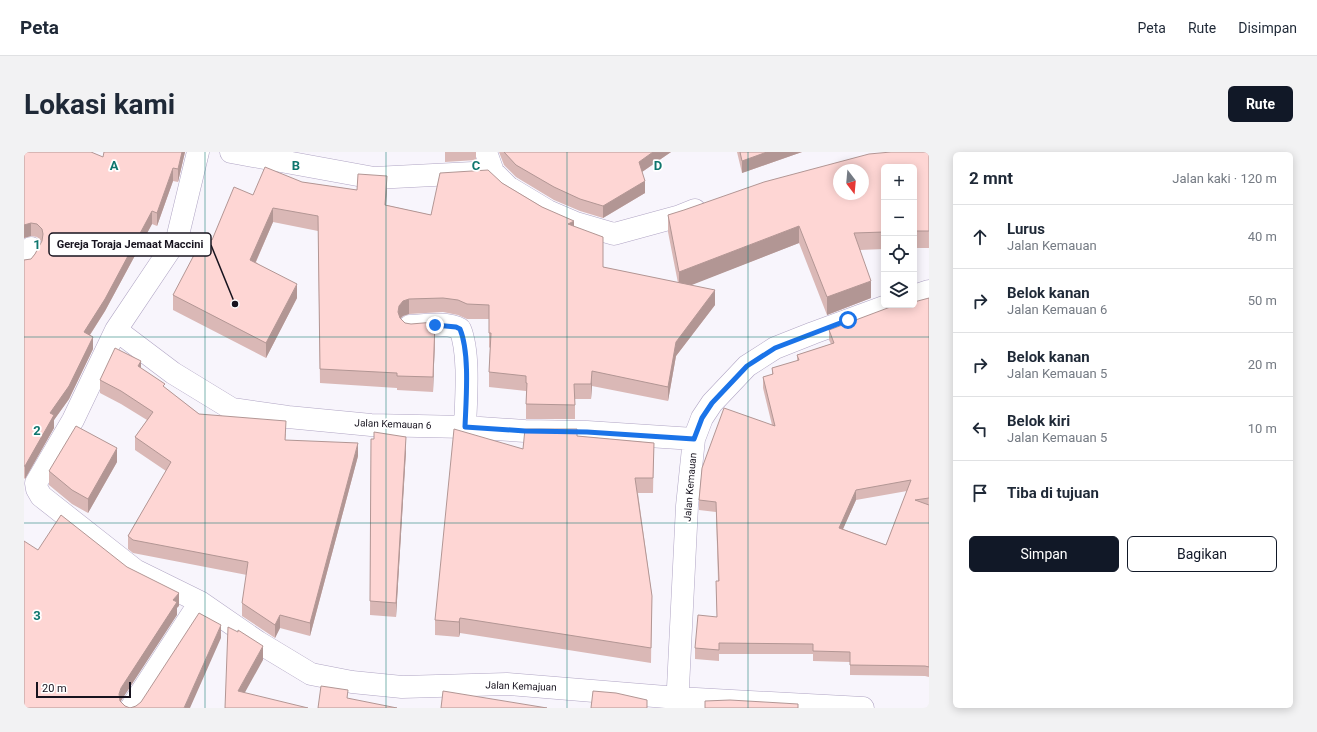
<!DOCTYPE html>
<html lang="id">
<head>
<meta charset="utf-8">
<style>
  body { margin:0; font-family:Roboto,sans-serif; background:#f2f2f3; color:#1f2937 }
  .controls { position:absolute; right:12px; top:12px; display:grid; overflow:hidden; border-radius:6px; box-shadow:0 2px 10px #0003 }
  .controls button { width:36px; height:36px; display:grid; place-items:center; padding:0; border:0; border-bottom:1px solid #e0e1e3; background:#fff; color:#1f2937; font:20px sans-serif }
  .compass { position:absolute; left:809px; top:12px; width:36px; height:36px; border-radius:50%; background:#fff; box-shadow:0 2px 10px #0003; rotate:164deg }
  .scale { position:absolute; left:12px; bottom:10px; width:95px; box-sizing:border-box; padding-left:4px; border:2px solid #17131e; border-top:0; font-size:11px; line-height:14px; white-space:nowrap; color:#17131e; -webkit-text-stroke:3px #fff; paint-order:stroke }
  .stop { position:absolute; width:12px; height:12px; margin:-9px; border:3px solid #1a73e8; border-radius:50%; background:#fff }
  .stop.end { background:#1a73e8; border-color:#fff; box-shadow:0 1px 4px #0008 }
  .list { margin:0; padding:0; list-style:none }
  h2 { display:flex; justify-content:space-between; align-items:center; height:52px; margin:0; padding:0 16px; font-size:17px }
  h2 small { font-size:13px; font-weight:400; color:#747a83 }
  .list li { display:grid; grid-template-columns:26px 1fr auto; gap:12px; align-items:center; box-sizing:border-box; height:64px; padding:0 16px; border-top:1px solid #e0e1e3 }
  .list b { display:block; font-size:15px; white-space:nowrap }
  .list p { margin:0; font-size:13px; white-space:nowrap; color:#747a83 }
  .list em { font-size:13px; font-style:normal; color:#747a83 }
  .actions { display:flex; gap:8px; padding:12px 16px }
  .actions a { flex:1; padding:9px 0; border:1px solid #111827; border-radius:6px; text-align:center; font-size:14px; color:#111827 }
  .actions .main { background:#111827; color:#fff }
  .icon { flex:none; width:22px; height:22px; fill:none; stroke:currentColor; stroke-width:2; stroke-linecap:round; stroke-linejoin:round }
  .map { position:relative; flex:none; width:905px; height:556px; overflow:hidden; border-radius:6px }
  header { display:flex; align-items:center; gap:24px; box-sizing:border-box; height:56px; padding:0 20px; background:#fff; border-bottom:1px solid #e0e1e3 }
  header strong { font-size:19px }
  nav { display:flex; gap:22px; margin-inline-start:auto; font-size:14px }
  .intro { display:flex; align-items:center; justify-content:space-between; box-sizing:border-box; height:96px; padding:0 24px }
  h1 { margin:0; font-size:28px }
  .button { padding:10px 18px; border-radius:6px; background:#111827; color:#fff; font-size:14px; font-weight:700 }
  main { display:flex; gap:24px; padding:0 24px }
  aside { flex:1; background:#fff; border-radius:6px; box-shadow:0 2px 10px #0003 }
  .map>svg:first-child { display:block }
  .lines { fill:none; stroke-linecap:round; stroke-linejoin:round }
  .minor-casing { stroke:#b0a5c4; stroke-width:23 }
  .minor { stroke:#fff; stroke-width:22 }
  .wall { fill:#dab8b6; fill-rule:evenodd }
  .shaded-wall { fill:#b29694 }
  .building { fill:#fed6d4; stroke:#b29694; fill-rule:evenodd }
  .route { stroke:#1a73e8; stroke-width:5 }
  .grid { fill:none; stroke:#0f766e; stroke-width:1; stroke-opacity:0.55 }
  .labels { text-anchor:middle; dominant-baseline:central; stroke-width:3.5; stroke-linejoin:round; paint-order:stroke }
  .street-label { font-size:10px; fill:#17131e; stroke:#fff }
  .grid-label { font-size:13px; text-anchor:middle; font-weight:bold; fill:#0f766e; stroke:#fff; stroke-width:3.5; stroke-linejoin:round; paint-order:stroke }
  .leader { fill:none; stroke:#17131e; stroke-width:1.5 }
  .callout-dot { fill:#17131e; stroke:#fff; stroke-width:1.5 }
  .callout { fill:#fff; stroke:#17131e; stroke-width:1.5 }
  .callout-label { font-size:11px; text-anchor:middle; font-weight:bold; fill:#17131e }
</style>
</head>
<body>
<header>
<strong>Peta</strong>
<nav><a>Peta</a><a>Rute</a><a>Disimpan</a></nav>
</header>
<div class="intro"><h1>Lokasi kami</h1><a class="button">Rute</a></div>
<main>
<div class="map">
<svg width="905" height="556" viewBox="0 0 905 556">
  <rect width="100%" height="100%" fill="#f8f5fc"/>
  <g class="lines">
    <g class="minor-casing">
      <path id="minor" d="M174 0 153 87 92 178 49 268 12 331 13 337 17 344 111 418 176 450 234 490 287 522 328 530 378 535 483 532 654 546 839 556
        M207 0 350 26 469 20 484 35 524 59 552 71 590 82 656 64 671 58
        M462 0 469 20
        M0 109 7 96
        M890 144 905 139
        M386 174C400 173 424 170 436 177 446 201 442 248 441 275
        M92 178 149 221 208 257 264 265 347 273 441 275 501 279 563 280 670 287
        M107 556 176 450
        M653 556 663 354 670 287 678 266 688 251 723 214 751 196 789 181 865 153"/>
    </g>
    <use href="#minor" class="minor"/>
  </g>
  <path class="wall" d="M0 0 79 5 161 0 154 30 149 29 133 74 128 72 81 159 66 183 69 197 45 247 30 268V276L1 327 0 326V108L7 107 11 102 18 90 13 85 7 84 0 86Z
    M421 0H452V8L421 10Z
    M475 0H647L618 20 621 41 579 66 556 59 530 48 492 25 480 13Z
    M713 0H778L718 21Z
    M905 0V96H890V15H860V97L836 98 847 146 803 163 775 91 666 133 691 153 652 204 644 249 568 234 567 247H551V267H502V239L465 235V220L466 196 465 195V167H443L434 163 419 160 385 162 379 164 376 167 381 171 411 185 409 240 373 238V236L296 231 294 79 249 70 232 110 273 146 242 206 149 158V143L188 88 229 43 278 30 333 38 363 39 362 53 407 63 478 31 550 74 579 115 654 131 644 80V63Z
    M905 146V525L901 524 826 523V510L789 509V502H695V509L671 507V496L693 465 692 429H694L692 360 675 358V348L748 273 739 236V225L748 223V216L773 209V203L807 192 805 188V178L890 153ZM883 339 862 393 819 377 832 348Z
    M117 216 141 236 175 262 262 282 261 288 334 304 286 484 256 476 251 486 218 464V451L223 423 109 401 104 397V384L142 319 111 298V285L123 268 97 252 76 241V228Z
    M553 284 630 291 629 341H614L628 444 627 511 436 481 435 485 411 483V468L499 297Z
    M347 287 382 299 372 465 346 463Z
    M93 310 64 361 48 352 25 333V319Z"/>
  <path class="shaded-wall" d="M158 0H161L154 30V17Z
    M629 0H647L615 22V10Z
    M743 0H778L718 21V9Z
    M149 16V29L133 74V61Z
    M363 24V39L361 67V53Z
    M621 29V41L579 66V54Z
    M249 56V70L226 123V108Z
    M128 59V72L81 159 60 192V180Z
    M550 69V83L544 72Z
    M7 71V84L0 86V73Z
    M775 74V91L655 138V120Z
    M847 129V146L803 163V145Z
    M273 132V146L242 206V191Z
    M691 138V153L652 204 644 249V235L652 190Z
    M385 147V162L379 164 375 168 374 160 375 154 379 149Z
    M411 170V185L409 240V225Z
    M69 185V197L45 247 30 268V276L1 327V314L26 261Z
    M117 209V222L114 214Z
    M568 219V234L567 247V232Z
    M382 285V299L372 465V451Z
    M334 291V304L286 484V471Z
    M93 296V310L64 361V347Z
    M832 338V348L815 386V376Z
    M155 441V454L153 456V463L97 549 95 555V542L97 536 149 448Z
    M256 463V476L251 486V473Z
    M436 466V481L435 485V470Z
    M197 473V486L166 556H160Z
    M239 494V508L214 553V539Z"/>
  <path class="building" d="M0 0H67L79 5 80 0H158L154 17 149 16 133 61 128 59 81 147 60 180 69 185 45 234 26 261 30 263 1 314H0V108L7 107 11 102 18 89 19 82 18 77 13 72 7 71 0 73Z
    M480 0H629L615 10 621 29 579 54 556 47 530 35 492 13Z
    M716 0H743L718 9Z
    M867 0H905V79H890V15H860V80L830 81 847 129 803 145 775 74 655 120 644 63 660 58 740 30 845 2ZM815 18H839V42H815Z
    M241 15 278 30 333 38 334 22 363 24 361 53 407 63 416 21 464 18 478 31 518 55 550 69 544 72 579 85V115L691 138 652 190 644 235 568 219 567 232H550L551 253 502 252 503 231H502V224L465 220 467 181H465V153L443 152 434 148 419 146 385 147 379 149 375 154 374 160 376 166 381 171 387 172 411 170 409 225 373 224V221L296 217 294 64 249 56 226 108 273 132 242 191 149 143 180 84 188 88 210 35 229 43Z
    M905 146V346L891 348 905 353V515L901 514 826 513V500L789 499V492L695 491V498L671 496 674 463 693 465 692 429H695L692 350 675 348 678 316 700 256 751 274 739 225 749 222 748 216 775 208 773 203 810 191 805 178 869 154 871 153H890V150ZM887 328 862 393 815 376 832 338Z
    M91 196 117 209 114 214 141 232 139 234 175 262 262 269 261 288 334 291 286 471 256 463 251 473 218 451 224 410 109 388 104 384 147 310 111 285 129 260 97 239 76 228Z
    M52 274 93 296 64 347 48 338 25 319Z
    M430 277 499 297 501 277H553V284L630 291 629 326H611L628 444 627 496 436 466 435 470 411 468Z
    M350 280 382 285 372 451 346 449 347 287H350Z
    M37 363 103 415 155 441 149 448 153 450 97 536 95 542 96 549 101 554 106 556 112 554 117 550 175 461 197 473 160 556H0V389L14 398Z
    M204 475 214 480V478L239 494 214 539 284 556H201Z
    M297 534 324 538 323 546 373 556H294Z
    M419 539 523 556H417Z
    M569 539 592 541 623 548V556H567Z
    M706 548 774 552V556H681V549Z"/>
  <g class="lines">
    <path class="route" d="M411 173 432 175 436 177C446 201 442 248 441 275L501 279 563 280 670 287 678 266 688 251 723 214 751 196 824 168"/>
  </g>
  <path class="grid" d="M181 0V556M362 0V556M543 0V556M724 0V556M0 185H905M0 371H905"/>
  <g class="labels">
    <g class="street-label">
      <text transform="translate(369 272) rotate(2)">Jalan Kemauan 6</text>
      <text transform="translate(666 335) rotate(-85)">Jalan Kemauan</text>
      <text transform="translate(497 534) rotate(2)">Jalan Kemajuan</text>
    </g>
  </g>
  <g class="grid-label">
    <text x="90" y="18">A</text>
    <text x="272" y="18">B</text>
    <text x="452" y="18">C</text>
    <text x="634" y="18">D</text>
    <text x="13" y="97">1</text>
    <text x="13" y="283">2</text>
    <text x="13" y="468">3</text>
  </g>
  <path class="leader" d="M211 152L187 93"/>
  <circle class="callout-dot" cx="211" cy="152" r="4"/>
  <rect class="callout" x="25" y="81" width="162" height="23" rx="4"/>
  <g class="callout-label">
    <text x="106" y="96">Gereja Toraja Jemaat Maccini</text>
  </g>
</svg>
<div class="controls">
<button>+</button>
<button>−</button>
<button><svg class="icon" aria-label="locate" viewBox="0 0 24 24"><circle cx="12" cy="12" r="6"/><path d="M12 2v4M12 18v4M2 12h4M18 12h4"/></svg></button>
<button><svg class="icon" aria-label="layers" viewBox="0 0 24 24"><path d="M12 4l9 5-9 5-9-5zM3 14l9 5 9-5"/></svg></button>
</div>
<svg class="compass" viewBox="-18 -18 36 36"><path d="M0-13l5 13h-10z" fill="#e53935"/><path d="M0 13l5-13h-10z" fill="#747a83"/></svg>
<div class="scale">20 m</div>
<div class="stop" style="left:824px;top:168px"></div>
<div class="stop end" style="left:411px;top:173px"></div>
</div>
<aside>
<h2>2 mnt<small>Jalan kaki · 120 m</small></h2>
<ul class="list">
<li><svg class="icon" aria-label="ahead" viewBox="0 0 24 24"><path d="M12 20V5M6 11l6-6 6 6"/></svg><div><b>Lurus</b><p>Jalan Kemauan</p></div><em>40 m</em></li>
<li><svg class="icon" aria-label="right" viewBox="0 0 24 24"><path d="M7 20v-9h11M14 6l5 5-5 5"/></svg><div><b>Belok kanan</b><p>Jalan Kemauan 6</p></div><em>50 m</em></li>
<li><svg class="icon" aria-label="right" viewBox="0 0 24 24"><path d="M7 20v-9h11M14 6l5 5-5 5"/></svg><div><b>Belok kanan</b><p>Jalan Kemauan 5</p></div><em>20 m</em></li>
<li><svg class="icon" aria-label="left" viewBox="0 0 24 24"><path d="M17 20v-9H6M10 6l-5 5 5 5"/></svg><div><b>Belok kiri</b><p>Jalan Kemauan 5</p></div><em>10 m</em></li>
<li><svg class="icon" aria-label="arrive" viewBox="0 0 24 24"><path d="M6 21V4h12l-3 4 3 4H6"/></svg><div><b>Tiba di tujuan</b></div></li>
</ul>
<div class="actions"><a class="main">Simpan</a><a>Bagikan</a></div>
</aside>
</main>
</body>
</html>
